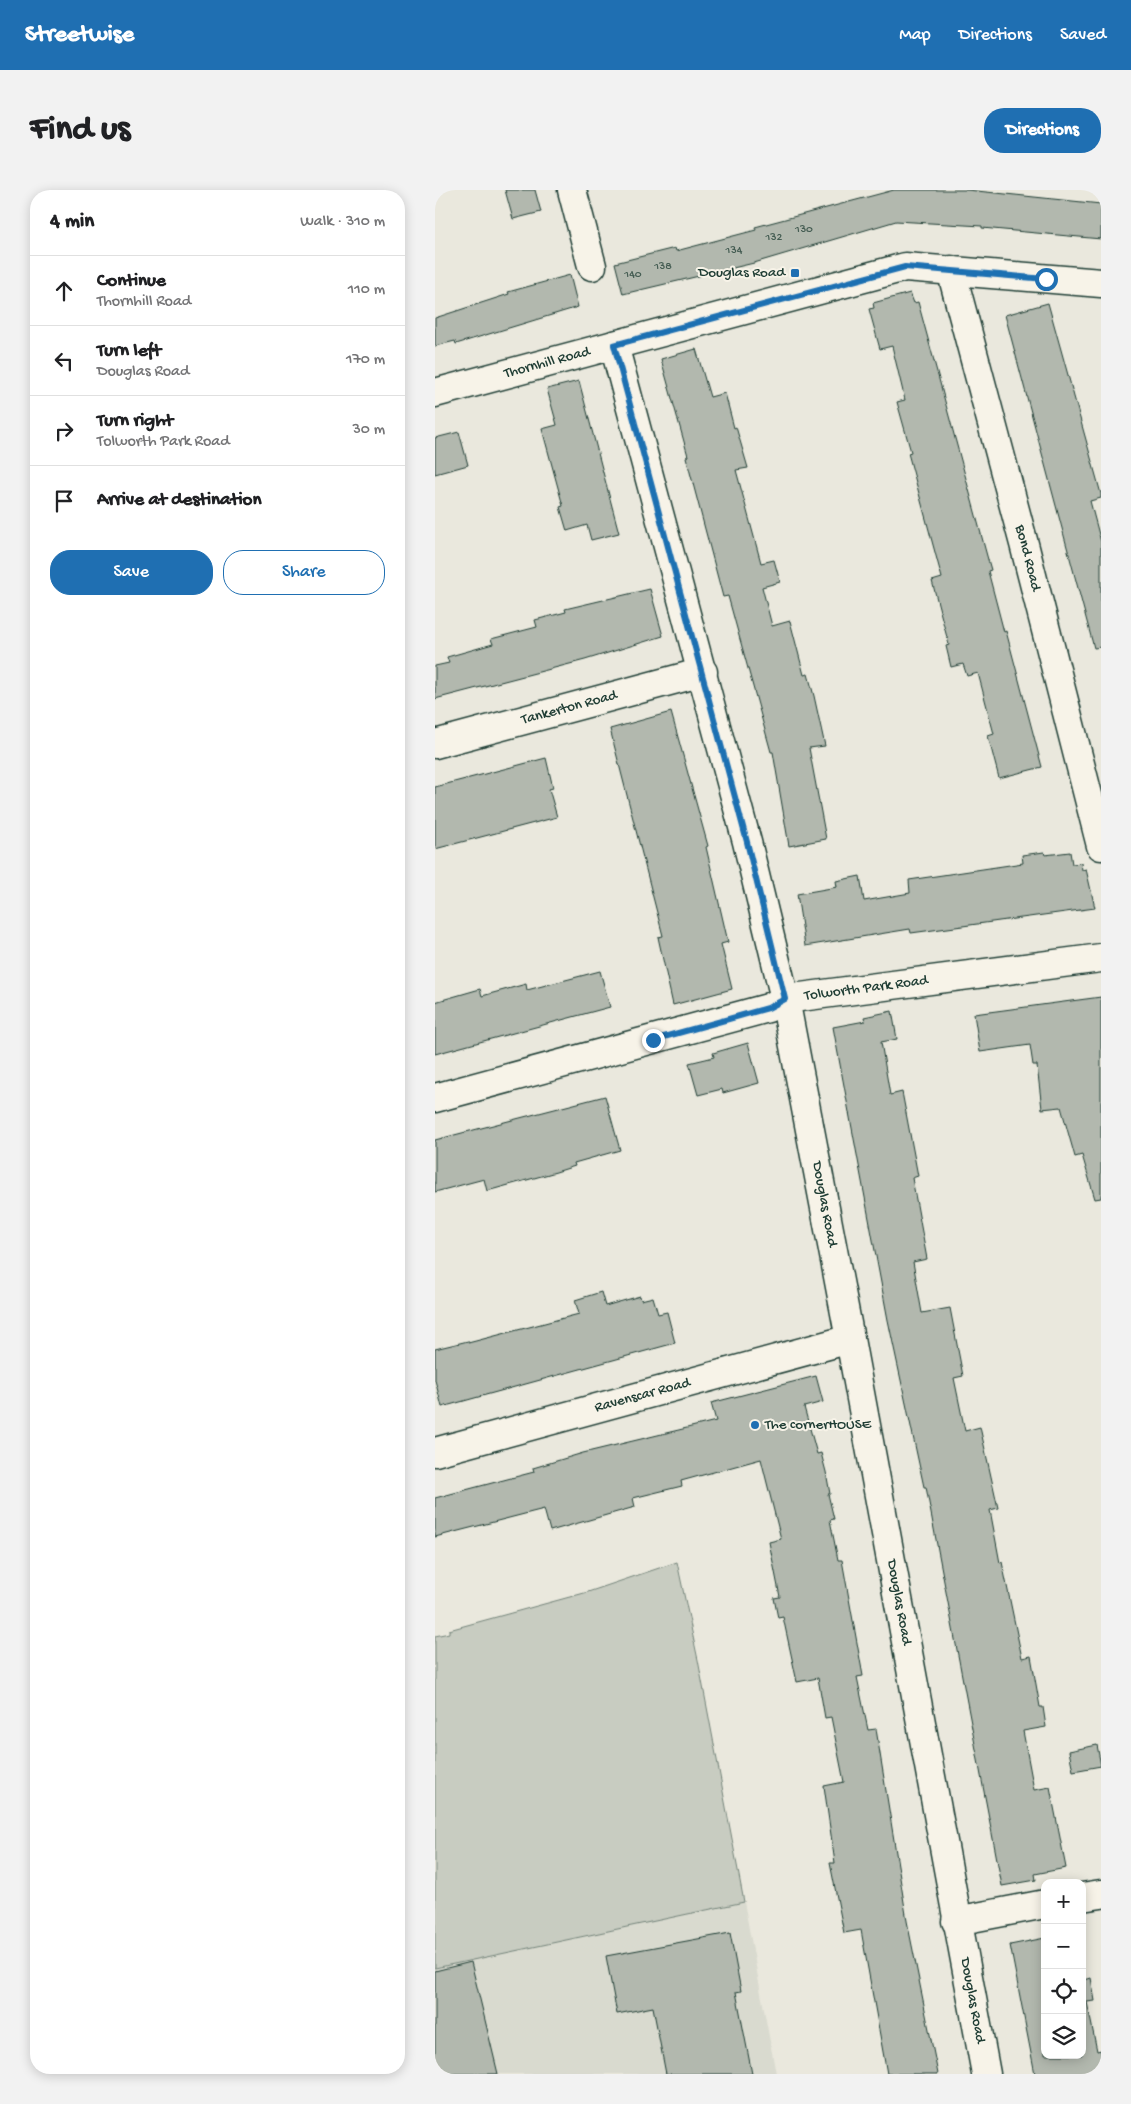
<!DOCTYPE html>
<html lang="en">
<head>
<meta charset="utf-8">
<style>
  body { margin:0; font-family:"Gochi Hand",sans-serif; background:#f2f2f2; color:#202124 }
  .controls { position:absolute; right:15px; bottom:15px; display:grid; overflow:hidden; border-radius:10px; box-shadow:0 2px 12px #0003 }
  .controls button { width:45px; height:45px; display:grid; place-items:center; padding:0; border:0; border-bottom:1px solid #e0e0e0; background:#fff; color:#202124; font:25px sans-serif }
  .stop { position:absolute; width:15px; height:15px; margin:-11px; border:4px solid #1f6fb2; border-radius:50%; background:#fff }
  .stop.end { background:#1f6fb2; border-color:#fff; box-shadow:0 1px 5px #0008 }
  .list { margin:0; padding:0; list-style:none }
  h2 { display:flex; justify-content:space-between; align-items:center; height:65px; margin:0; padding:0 20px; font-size:21px }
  h2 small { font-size:16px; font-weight:400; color:#757577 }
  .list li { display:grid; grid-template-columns:32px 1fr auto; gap:15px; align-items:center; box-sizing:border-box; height:70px; padding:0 20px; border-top:1px solid #e0e0e0 }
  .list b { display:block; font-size:19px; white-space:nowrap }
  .list p { margin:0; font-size:16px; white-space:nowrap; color:#757577 }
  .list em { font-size:16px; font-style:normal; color:#757577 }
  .actions { display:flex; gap:10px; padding:15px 20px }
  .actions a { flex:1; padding:11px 0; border:1px solid #1f6fb2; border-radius:20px; text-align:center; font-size:18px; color:#1f6fb2 }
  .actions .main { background:#1f6fb2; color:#fff }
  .icon { flex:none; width:28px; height:28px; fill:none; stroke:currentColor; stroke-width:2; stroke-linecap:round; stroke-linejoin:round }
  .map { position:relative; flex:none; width:666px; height:1884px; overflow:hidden; border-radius:20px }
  header { display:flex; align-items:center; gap:30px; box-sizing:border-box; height:70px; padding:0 25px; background:#1f6fb2; color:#fff }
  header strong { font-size:24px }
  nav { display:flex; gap:28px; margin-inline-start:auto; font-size:18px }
  .intro { display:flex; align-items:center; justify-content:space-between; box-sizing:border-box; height:120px; padding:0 30px }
  h1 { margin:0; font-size:35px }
  .button { padding:12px 22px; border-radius:20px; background:#1f6fb2; color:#fff; font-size:18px; font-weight:700 }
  main { display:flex; gap:30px; padding:0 30px }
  aside { flex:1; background:#fff; border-radius:20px; box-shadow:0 2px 12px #0003 }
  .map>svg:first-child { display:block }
  .built { fill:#d9dacf }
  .green { fill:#c8ccc1; stroke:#74847a }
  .building { fill:#b2b8ae; stroke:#1f3d34 }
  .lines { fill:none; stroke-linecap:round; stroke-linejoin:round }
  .minor-casing { stroke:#1f3d34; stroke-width:31 }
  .minor { stroke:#f7f3e8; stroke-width:28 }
  .route { stroke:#1f6fb2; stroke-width:6 }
  .poi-dot { fill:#1f6fb2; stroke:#f7f3e8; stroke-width:2 }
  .labels { text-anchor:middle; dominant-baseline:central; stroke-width:4; stroke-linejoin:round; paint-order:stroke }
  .number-label { font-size:12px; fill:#445c52 }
  .poi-label { font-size:15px; fill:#1f3d34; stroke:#f7f3e8; text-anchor:end }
  .street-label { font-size:15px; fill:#1f3d34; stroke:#f7f3e8 }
</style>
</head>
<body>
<header>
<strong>Streetwise</strong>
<nav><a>Map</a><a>Directions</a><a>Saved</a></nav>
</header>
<div class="intro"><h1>Find us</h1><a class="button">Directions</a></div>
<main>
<aside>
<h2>4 min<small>Walk · 310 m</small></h2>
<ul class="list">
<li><svg class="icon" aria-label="ahead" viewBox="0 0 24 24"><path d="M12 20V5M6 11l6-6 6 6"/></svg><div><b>Continue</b><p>Thornhill Road</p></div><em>110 m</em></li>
<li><svg class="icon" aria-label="left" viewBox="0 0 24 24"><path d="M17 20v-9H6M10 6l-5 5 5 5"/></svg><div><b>Turn left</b><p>Douglas Road</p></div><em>170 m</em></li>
<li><svg class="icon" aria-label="right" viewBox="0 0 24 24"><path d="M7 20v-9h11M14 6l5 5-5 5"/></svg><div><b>Turn right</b><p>Tolworth Park Road</p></div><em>30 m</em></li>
<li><svg class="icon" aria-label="arrive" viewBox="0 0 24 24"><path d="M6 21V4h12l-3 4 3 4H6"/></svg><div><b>Arrive at destination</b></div></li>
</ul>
<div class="actions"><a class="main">Save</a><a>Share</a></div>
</aside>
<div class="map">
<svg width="666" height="1884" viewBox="0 0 666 1884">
  <rect width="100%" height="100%" fill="#eae8dd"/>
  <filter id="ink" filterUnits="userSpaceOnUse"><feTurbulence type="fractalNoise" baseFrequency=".02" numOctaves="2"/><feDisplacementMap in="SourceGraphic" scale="10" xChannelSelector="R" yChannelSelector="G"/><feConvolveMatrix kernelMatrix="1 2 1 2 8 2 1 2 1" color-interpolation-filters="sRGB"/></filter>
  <g filter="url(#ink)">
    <path class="built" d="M309 1712 341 1884H0V1778Z"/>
    <path class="green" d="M242 1372 263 1470 309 1712 0 1778V1446L14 1443V1440L153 1402Z"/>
    <path class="building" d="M70 0H100L106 22 78 29Z
      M459 0H532L666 14V49L547 38V36L461 31 319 73 188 104 180 73 240 58 241 61 321 40 320 37Z
      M135 85 143 117 21 154 20 151 0 156V128L74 104 73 102Z
      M475 103 479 113 483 112 552 366 556 380 553 381 569 442 571 441 607 577 564 588 553 546 559 544 543 483 532 486 528 474 516 477 511 456 514 455 497 391 507 388 473 263 476 262 462 212 470 210 457 156 445 159 434 119 439 118 438 113Z
      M613 113 666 304V308L655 311 666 352V457L659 458 570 125Z
      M261 159 275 207 290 203 299 238 301 237 313 278 301 280 326 373 339 370 345 392 327 397 337 436 355 431 369 485 373 484 379 506 390 556 374 558 391 649 354 656 338 562H336L293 406 288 407 251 267 253 266 226 169Z
      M144 191 184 343 156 350 152 335 132 341 125 317 128 316 107 239 122 235 112 199Z
      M24 242 33 275 0 284V248Z
      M215 399 228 446 150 470 0 509V476L14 473 12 467 58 454 56 449 102 437 100 430 131 422 130 419Z
      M236 522 273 656 271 657 293 752 286 754 297 799 238 815 223 747 228 746 175 539Z
      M111 568 118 598 114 599 122 627 0 659V597Z
      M609 662 610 665 635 662 637 674 646 673 647 680 651 679 660 718 476 743 475 739 370 756 362 704 402 697 401 691 425 686 429 711 475 703 474 690 588 673 587 665Z
      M165 781 175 817 0 864V812L45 799 47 806 91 794 92 800Z
      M666 807V1008L660 1009 647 965 640 967 626 917 607 919 602 875H598L595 855 545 862 539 824Z
      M457 821 462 849 446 852 455 905 467 902 483 986 477 988 492 1069 478 1072 487 1123 515 1118 528 1186 519 1188 530 1241 545 1237 563 1318 555 1320 565 1373 567 1372 587 1468 596 1466 605 1517H608L611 1537 588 1541 599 1600 615 1597 631 1678 600 1684 601 1690 567 1696 491 1297H489L453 1130 398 837 430 831 429 827Z
      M313 853 324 893 288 903 287 899 263 905 254 873 279 867 278 863Z
      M170 906 185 960 139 973 140 976 121 982 52 1001 49 989 0 1002V950Z
      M166 1102 170 1116 205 1106 206 1110 218 1107 223 1124 232 1122 240 1153 7 1217 0 1190V1159L33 1151V1153L144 1124 140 1110Z
      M381 1186 388 1212 369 1217 382 1264 386 1263 391 1282 395 1304H393L399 1329 395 1330 403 1370H407L428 1486 422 1487 433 1540 441 1539 472 1731 503 1884H452L426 1740 409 1743 395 1673H400L389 1596 409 1592 396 1527 390 1528 383 1488 362 1492 348 1427 343 1428 339 1408 345 1407 334 1352 346 1349 326 1269 246 1291 247 1296 198 1308 200 1317 115 1341 109 1319 0 1347V1308L99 1282 98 1278 148 1263 281 1231 276 1213Z
      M662 1555 666 1576 638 1581 634 1561Z
      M295 1743 306 1801 301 1802 317 1884H231L218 1817 182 1824 171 1766Z
      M610 1748V1865H647V1775L650 1790 656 1788 660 1811 652 1812 662 1861 666 1860V1882L654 1884H600L575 1755Z
      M36 1772 63 1884H0V1781Z"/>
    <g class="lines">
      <g class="minor-casing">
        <g id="minor">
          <path d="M137 0 157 76"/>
          <path id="s1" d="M516 80 589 354 666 656"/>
          <path id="s2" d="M179 155 312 652 350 809 415 1149 551 1884"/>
          <path id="s3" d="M0 203 470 77 666 93"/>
          <path id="s4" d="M0 554 268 482"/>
          <path id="s5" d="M0 908 333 818 350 809 666 768"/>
          <path id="s6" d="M0 1262 415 1149"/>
          <path d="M647 1707 666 1704"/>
          <path d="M521 1731 610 1714"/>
        </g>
      </g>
      <use href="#minor" class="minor"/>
    </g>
  </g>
  <g class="lines" filter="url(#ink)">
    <path class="route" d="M218 850 333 818 350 809 312 652 179 155 470 77 611 89"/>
  </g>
  <g class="poi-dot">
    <rect x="355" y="78" width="10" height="10" rx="2.5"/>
    <circle cx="320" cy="1235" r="5"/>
  </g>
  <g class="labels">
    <g class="number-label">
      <text x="369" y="40">130</text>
      <text x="339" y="48">132</text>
      <text x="299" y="61">134</text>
      <text x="228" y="77">138</text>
      <text x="198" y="85">140</text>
    </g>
    <g class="poi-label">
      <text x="350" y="83">Douglas Road</text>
      <text x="330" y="1235" text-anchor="start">The cornerHOUSE</text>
    </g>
    <g class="street-label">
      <text stroke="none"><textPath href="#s3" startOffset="116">Thornhill Road</textPath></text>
      <text stroke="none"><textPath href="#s1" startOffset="298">Bond Road</textPath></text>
      <text stroke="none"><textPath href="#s4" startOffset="139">Tankerton Road</textPath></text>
      <text stroke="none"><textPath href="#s5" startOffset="446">Tolworth Park Road</textPath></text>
      <text stroke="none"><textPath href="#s2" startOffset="885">Douglas Road</textPath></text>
      <text stroke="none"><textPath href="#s6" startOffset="215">Ravenscar Road</textPath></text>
      <text stroke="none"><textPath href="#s2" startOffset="1290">Douglas Road</textPath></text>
      <text stroke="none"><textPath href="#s2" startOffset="1695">Douglas Road</textPath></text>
    </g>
  </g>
</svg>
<div class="controls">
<button>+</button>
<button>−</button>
<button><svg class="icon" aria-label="locate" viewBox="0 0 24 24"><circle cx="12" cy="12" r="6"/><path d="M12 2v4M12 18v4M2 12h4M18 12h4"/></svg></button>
<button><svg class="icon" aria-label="layers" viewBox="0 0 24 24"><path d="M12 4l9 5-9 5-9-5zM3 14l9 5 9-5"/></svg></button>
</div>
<div class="stop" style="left:611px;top:89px"></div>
<div class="stop end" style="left:218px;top:850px"></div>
</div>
</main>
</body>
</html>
